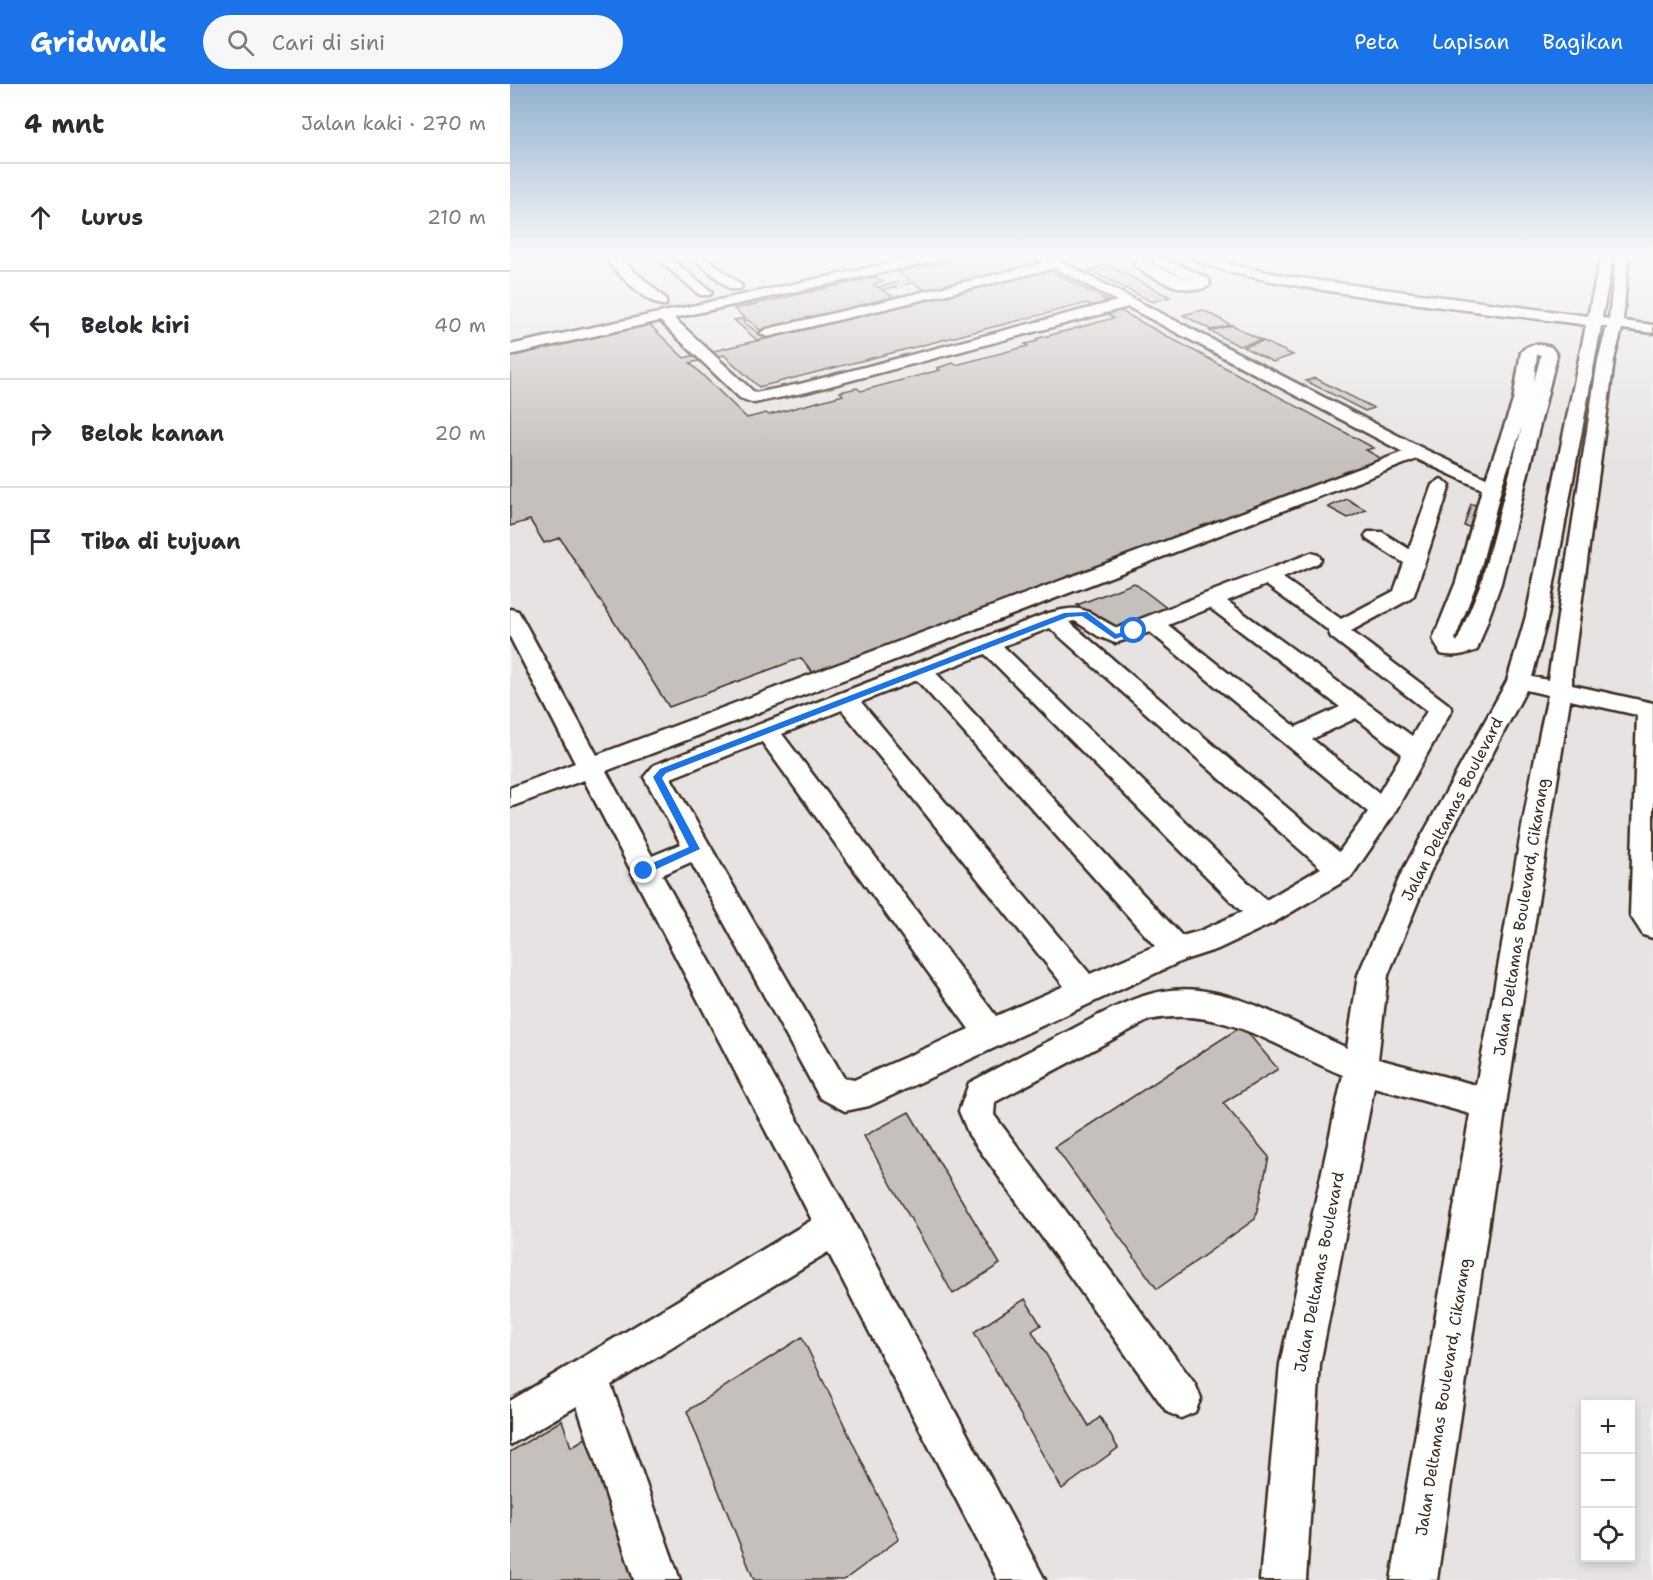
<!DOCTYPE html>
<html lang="id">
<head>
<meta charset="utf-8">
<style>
  body { margin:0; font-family:"Shantell Sans",sans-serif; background:#f7f7f7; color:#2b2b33 }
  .controls { position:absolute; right:18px; bottom:18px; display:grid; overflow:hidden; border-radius:0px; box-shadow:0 3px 9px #0003 }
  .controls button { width:54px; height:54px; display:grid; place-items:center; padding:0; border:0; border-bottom:2px solid #e1e1e2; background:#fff; color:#2b2b33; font:30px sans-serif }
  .stop { position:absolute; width:18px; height:18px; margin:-14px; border:4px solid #1a73e8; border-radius:50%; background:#fff }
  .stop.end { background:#1a73e8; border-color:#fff; box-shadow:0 2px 6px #0008 }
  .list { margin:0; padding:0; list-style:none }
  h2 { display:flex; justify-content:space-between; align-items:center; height:78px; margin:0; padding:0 24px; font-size:26px }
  h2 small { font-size:20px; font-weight:400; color:#7c7c81 }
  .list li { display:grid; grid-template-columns:39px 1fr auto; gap:18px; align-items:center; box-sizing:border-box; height:108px; padding:0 24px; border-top:2px solid #e1e1e2 }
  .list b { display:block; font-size:22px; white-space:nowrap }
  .list em { font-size:20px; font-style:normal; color:#7c7c81 }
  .icon { flex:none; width:33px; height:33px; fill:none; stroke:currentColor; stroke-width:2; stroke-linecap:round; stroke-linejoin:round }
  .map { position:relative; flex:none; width:1143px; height:1496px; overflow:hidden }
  header { display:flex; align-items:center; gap:36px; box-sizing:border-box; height:84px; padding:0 30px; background:#1a73e8; color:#fff }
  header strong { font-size:28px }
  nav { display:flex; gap:33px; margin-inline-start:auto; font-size:21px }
  .search { width:420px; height:54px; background:#f7f7f7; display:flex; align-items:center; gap:15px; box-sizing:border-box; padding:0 21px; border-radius:33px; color:#7c7c81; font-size:22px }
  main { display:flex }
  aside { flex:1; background:#fff }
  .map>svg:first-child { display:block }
  .built { fill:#e6e3e2; fill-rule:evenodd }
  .building { fill:#c6c0bd; stroke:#3b2a1e; stroke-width:1.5; fill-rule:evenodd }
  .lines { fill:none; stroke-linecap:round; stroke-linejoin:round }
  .minor-tunnel { stroke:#cecac8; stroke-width:14; stroke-dasharray:14 8; stroke-linecap:butt }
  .minor-casing { stroke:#3b2a1e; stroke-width:5 }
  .minor { fill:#fff; fill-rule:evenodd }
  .route { fill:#1a73e8 }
  .labels { text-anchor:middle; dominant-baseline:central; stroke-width:6; stroke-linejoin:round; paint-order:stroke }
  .street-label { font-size:16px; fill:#3b2a1e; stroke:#fff }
</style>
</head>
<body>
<header>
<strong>Gridwalk</strong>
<div class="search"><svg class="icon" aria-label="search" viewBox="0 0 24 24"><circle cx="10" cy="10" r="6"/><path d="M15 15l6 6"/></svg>Cari di sini</div>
<nav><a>Peta</a><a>Lapisan</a><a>Bagikan</a></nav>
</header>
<main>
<aside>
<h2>4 mnt<small>Jalan kaki · 270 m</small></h2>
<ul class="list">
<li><svg class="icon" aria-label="ahead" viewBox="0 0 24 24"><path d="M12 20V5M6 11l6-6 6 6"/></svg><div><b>Lurus</b></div><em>210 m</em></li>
<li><svg class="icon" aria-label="left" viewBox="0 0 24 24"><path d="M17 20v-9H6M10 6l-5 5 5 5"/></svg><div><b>Belok kiri</b></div><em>40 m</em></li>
<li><svg class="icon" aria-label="right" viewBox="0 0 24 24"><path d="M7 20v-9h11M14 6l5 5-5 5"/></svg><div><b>Belok kanan</b></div><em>20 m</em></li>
<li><svg class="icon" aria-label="arrive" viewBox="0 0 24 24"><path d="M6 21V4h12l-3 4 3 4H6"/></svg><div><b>Tiba di tujuan</b></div></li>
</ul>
</aside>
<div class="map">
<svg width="1143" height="1496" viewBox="0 0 1143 1496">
  <rect width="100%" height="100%" fill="#f3f2f2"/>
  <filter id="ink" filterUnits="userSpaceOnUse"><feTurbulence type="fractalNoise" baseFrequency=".0167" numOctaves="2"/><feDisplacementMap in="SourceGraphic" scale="12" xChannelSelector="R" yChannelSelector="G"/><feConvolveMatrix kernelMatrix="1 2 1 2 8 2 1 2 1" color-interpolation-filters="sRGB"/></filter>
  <g filter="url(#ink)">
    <path class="built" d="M0 171H1143V1496H0ZM1076 1320H1120V1474H1076Z"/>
    <path class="building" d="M467 171H505L525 182 419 209 403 199 372 206 368 203 399 196 387 188Z
      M598 181 660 213 642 218 579 186Z
      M541 187 598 217 594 218 864 364 856 366 874 376 304 590 291 574 159 623 50 454 34 459 20 436 0 442V267L136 237 174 274ZM577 219 604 234 526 255 528 257 515 260 518 262 446 281 443 279 427 284 430 286 351 307 347 304 330 308 333 311 259 331 256 329 237 334 180 279 214 271 249 303Z
      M365 193 373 197 363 200 385 214 250 246 238 236 233 237 255 255 248 257 224 236 235 234 224 225Z
      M693 226 721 241 701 246 673 231Z
      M722 241 751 256 729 262 700 247Z
      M753 257 783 271 763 278 733 263Z
      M805 294 864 324 855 327 796 297Z
      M837 415 856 426 838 434 818 423Z
      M961 420 976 423 970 445 954 442Z
      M624 499 658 525 601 548 567 521Z
      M732 942 768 985 713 1019 759 1073 745 1135 647 1205 545 1063Z
      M399 1028 490 1180 443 1210 354 1052Z
      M515 1215 531 1241 522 1247 579 1342 590 1333 608 1364 552 1405 464 1248Z
      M292 1253 389 1455 334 1496H244L177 1327Z
      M52 1336 61 1363 89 1346 139 1496H0V1368Z"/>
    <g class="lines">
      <path class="minor-tunnel" d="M390 198 394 201"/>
      <g class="minor-casing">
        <path id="minor" d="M93 171H106L156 215V221C141 225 102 184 93 171Z
          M143 171H156L202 208 200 211H190Z
          M180 171H193L232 202 230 205H220Z
          M418 171H440L434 175 164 234 245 309 290 300 607 217 545 184 257 253 250 249 257 245 534 179 523 171H538L914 365 976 394 1003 317 1011 268C1019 258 1030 260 1041 263L1047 271 991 499 967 566C954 571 944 573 931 570L923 555 946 498 972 405 907 375 96 687 142 772 171 760 134 693 144 681 535 530C576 519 573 526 607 544L801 469 808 471 811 475 808 479 773 494 831 535 884 507 894 479 858 456 855 452 858 448H872L899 465 922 401 931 395 940 401 904 511 900 515 841 547 938 620 942 625 882 733 841 793 763 839 708 865 674 876 359 1022 335 1027 310 1014 181 778 152 791 339 1129 535 1496H488L318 1168 101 1301 170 1496H124L67 1322 0 1361V1317L302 1136 74 696 0 723V704L65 679 0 553V525L8 527 11 532 87 671 893 368 618 223 297 308 244 319 230 314 150 237 0 271V261ZM1027 270 1031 271 1024 297ZM1012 343 971 499 947 558 945 555 967 498 992 401ZM756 501 818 546 821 553 917 627 902 652 717 517ZM700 524 830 623 786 643 658 541ZM565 537 588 552 605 559 640 548 858 728 829 768 559 538ZM540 544 811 784 756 816 493 562ZM475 570 732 828 690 847 672 852 426 589ZM407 596 645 862 580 890 351 618ZM332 626 554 902 486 932 272 650ZM846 634 892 670 869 709 802 655ZM252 658 459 945 344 996 334 994 161 694Z
          M678 171H694L718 180 781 193 1078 232 1091 171H1103L1092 234 1099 235 1106 175 1112 171 1118 175 1113 237 1143 241V249L1112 245 1104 276 1062 589V601L1143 619V854L1133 851 1120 831 1127 631 1060 616 996 1020 927 1496H881L960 1030 864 1003 810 1280 796 1496H750L770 1280 833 991C768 965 713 920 639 936L485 1018 484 1031 685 1300 691 1314 685 1328 671 1334 657 1328 459 1051 449 1027 459 999C490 982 521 966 553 950 596 928 638 900 689 906 742 913 790 943 837 964L848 891 892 788 997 597 1016 532 1076 241C1016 232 706 201 678 171ZM1091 242 1097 243 1088 276 1038 596 1022 593 1038 532ZM1016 606 1038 611C1009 740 993 872 966 1001L868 975 878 891 920 788Z
          M650 172 699 195 700 201C685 215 636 193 623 180L630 176 635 177 684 198 645 179V173Z"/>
      </g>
      <use href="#minor" class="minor"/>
    </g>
  </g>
  <linearGradient id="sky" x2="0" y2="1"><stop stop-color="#92b0ce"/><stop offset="0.45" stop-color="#faf9f9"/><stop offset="1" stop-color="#faf9f9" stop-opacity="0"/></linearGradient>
  <rect width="1143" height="380" fill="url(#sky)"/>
  <path class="route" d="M577 528 606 550 624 545 628 547 605 555 572 532 558 533 156 689 152 694 190 765 138 789H131V784L179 763 143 693 150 685 554 529Z"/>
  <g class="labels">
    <g class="street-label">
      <text transform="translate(942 725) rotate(-63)">Jalan Deltamas Boulevard</text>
      <text transform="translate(1011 833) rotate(-81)">Jalan Deltamas Boulevard, Cikarang</text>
      <text transform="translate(809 1188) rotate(-79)">Jalan Deltamas Boulevard</text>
      <text transform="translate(933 1313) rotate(-81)">Jalan Deltamas Boulevard, Cikarang</text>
    </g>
  </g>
</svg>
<div class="controls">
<button>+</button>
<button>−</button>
<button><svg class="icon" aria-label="locate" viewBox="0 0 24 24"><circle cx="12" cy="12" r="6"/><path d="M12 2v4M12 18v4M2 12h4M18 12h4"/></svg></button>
</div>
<div class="stop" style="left:624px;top:547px"></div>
<div class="stop end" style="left:134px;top:787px"></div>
</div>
</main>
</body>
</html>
